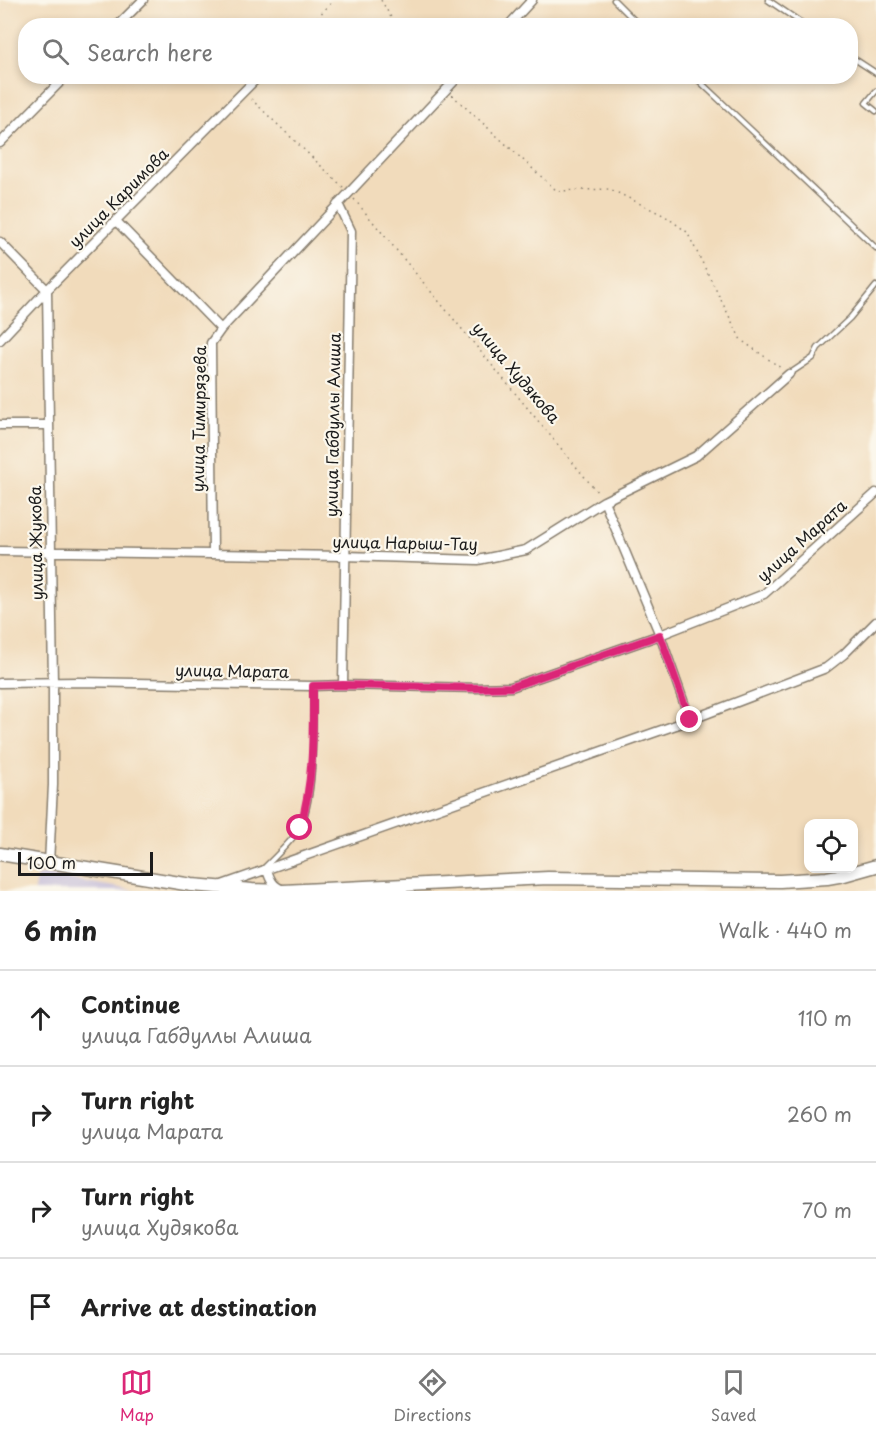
<!DOCTYPE html>
<html lang="en">
<head>
<meta charset="utf-8">
<style>
  body { margin:0; font-family:"Playpen Sans",sans-serif; background:#f6f6f6; color:#222 }
  .controls { position:absolute; right:18px; bottom:18px; display:grid; overflow:hidden; border-radius:12px; box-shadow:0 3px 9px #0003 }
  .controls button { width:54px; height:54px; display:grid; place-items:center; padding:0; border:0; border-bottom:2px solid #e0e0e0; background:#fff; color:#222; font:30px sans-serif }
  .scale { position:absolute; left:18px; bottom:15px; width:135px; box-sizing:border-box; padding-left:6px; border:3px solid #1c1c1c; border-top:0; font-size:16px; line-height:21px; white-space:nowrap; color:#1c1c1c; -webkit-text-stroke:4px #fbf7ec; paint-order:stroke }
  .stop { position:absolute; width:18px; height:18px; margin:-14px; border:4px solid #db2777; border-radius:50%; background:#fff }
  .stop.end { background:#db2777; border-color:#fff; box-shadow:0 2px 6px #0008 }
  .list { margin:0; padding:0; list-style:none }
  h2 { display:flex; justify-content:space-between; align-items:center; height:78px; margin:0; padding:0 24px; font-size:26px }
  h2 small { font-size:20px; font-weight:400; color:#767676 }
  .list li { display:grid; grid-template-columns:39px 1fr auto; gap:18px; align-items:center; box-sizing:border-box; height:96px; padding:0 24px; border-top:2px solid #e0e0e0 }
  .list b { display:block; font-size:22px; white-space:nowrap }
  .list p { margin:0; font-size:20px; white-space:nowrap; color:#767676 }
  .list em { font-size:20px; font-style:normal; color:#767676 }
  .icon { flex:none; width:33px; height:33px; fill:none; stroke:currentColor; stroke-width:2; stroke-linecap:round; stroke-linejoin:round }
  .map { position:relative; flex:none; width:876px; height:891px; overflow:hidden }
  .search { position:absolute; background:#fff; box-shadow:0 3px 9px #0003; left:18px; right:18px; top:18px; height:66px; display:flex; align-items:center; gap:15px; box-sizing:border-box; padding:0 21px; border-radius:24px; color:#767676; font-size:22px }
  .sheet { height:462px; background:#fff }
  nav { display:flex; justify-content:space-around; align-items:center; box-sizing:border-box; height:84px; border-top:2px solid #e0e0e0; background:#fff; font-size:16px; color:#767676 }
  nav a { display:grid; justify-items:center; gap:3px }
  nav .on { color:#db2777 }
  .map>svg:first-child { display:block }
  .industrial { fill:#c7c0d9 }
  .lines { fill:none; stroke-linecap:round; stroke-linejoin:round }
  .lane-casing { stroke:#867c6c; stroke-width:7 }
  .street-casing { stroke:#867c6c; stroke-width:11 }
  .secondary-casing { stroke:#867c6c; stroke-width:15 }
  .path { stroke:#867c6c; stroke-width:1.5; stroke-dasharray:1.5 4.5; stroke-linecap:butt }
  .lane { stroke:#fff; stroke-width:4 }
  .street { stroke:#fff; stroke-width:8 }
  .secondary { stroke:#fff; stroke-width:12 }
  .route { stroke:#db2777; stroke-width:8 }
  .labels { text-anchor:middle; dominant-baseline:central; stroke-width:4.5; stroke-linejoin:round; paint-order:stroke }
  .street-label { font-size:16px; fill:#1c1c1c; stroke:#fbf7ec }
</style>
</head>
<body>
<div class="map">
<svg width="876" height="891" viewBox="0 0 876 891">
  <rect width="100%" height="100%" fill="#fbf7ec"/>
  <filter id="ink" filterUnits="userSpaceOnUse"><feTurbulence type="fractalNoise" baseFrequency=".0167" numOctaves="2"/><feDisplacementMap in="SourceGraphic" scale="12" xChannelSelector="R" yChannelSelector="G"/><feConvolveMatrix kernelMatrix="1 2 1 2 8 2 1 2 1" color-interpolation-filters="sRGB"/></filter>
  <filter id="wash" filterUnits="userSpaceOnUse"><feTurbulence type="fractalNoise" baseFrequency=".008" numOctaves="4" result="noise"/><feDisplacementMap in="SourceGraphic" scale="24" xChannelSelector="R" yChannelSelector="G"/><feGaussianBlur stdDeviation="1.35" result="paint"/><feColorMatrix in="noise" values="0 0 0 0 0 0 0 0 0 0 0 0 0 0 0 0 0 1.4 0 .05"/><feComposite in="paint" operator="in"/></filter>
  <g filter="url(#wash)">
    <rect width="100%" height="100%" fill="#f1dbbb"/>
    <path class="industrial" d="M43 874 136 891H34L36 877Z"/>
  </g>
  <g filter="url(#ink)">
    <g class="lines">
      <g class="lane-casing">
        <path id="lane" d="M614 0 640 26
          M768 0 806 26
          M850 56 876 73
          M694 76 876 248
          M876 91 866 103 876 111
          M789 374 813 358 818 348 850 318 876 286
          M264 868C273 859 297 836 301 826 316 790 313 727 313 687"/>
      </g>
      <g class="street-casing">
        <path id="street" d="M117 26 143 0
          M508 26 532 0
          M0 143 66 76
          M338 204 351 231 343 685
          M116 221 221 329
          M0 242 47 290 53 683V785L49 863
          M0 340 47 290 259 76
          M0 425H49
          M604 501 660 635 690 720
          M0 551 344 556 478 560 526 550 604 501 696 456 789 374
          M213 554 211 343 221 329 459 76
          M0 683 78 682 313 686 343 685 477 688 511 687 660 635 764 594 876 493
          M267 870C270 880 273 886 283 890
          M222 885 690 720 826 668 844 654 876 622"/>
      </g>
      <g class="secondary-casing">
        <path id="secondary" d="M0 854 192 885 252 890 283 891 548 878 780 881 827 878 844 875 876 866"/>
      </g>
      <path class="path" d="M381 0 396 26
        M309 26 334 0
        M435 76 440 83
        M452 95 557 191 610 189 665 216 687 232 741 340 781 368
        M251 99 343 187
        M354 199 598 493"/>
      <use href="#lane" class="lane"/>
      <use href="#street" class="street"/>
      <use href="#secondary" class="secondary"/>
    </g>
  </g>
  <g class="lines" filter="url(#ink)">
    <path class="route" d="M300 828C314 781 313 734 313 686L343 685 477 688 511 687 660 635 690 720"/>
  </g>
  <g class="labels">
    <g class="street-label">
      <text transform="translate(118 197) rotate(-45)">улица Каримова</text>
      <text transform="translate(517 372) rotate(50)">улица Худякова</text>
      <text transform="translate(198 419) rotate(-89)">улица Тимирязева</text>
      <text transform="translate(332 425) rotate(-89)">улица Габдуллы Алиша</text>
      <text transform="translate(801 540) rotate(-42)">улица Марата</text>
      <text transform="translate(405 542) rotate(1)">улица Нарыш-Тау</text>
      <text transform="translate(35 543) rotate(-91)">улица Жукова</text>
      <text transform="translate(232 670) rotate(1)">улица Марата</text>
    </g>
  </g>
</svg>
<div class="controls">
<button><svg class="icon" aria-label="locate" viewBox="0 0 24 24"><circle cx="12" cy="12" r="6"/><path d="M12 2v4M12 18v4M2 12h4M18 12h4"/></svg></button>
</div>
<div class="scale">100 m</div>
<div class="stop" style="left:300px;top:828px"></div>
<div class="stop end" style="left:690px;top:720px"></div>
<div class="search"><svg class="icon" aria-label="search" viewBox="0 0 24 24"><circle cx="10" cy="10" r="6"/><path d="M15 15l6 6"/></svg>Search here</div>
</div>
<section class="sheet">
<h2>6 min<small>Walk · 440 m</small></h2>
<ul class="list">
<li><svg class="icon" aria-label="ahead" viewBox="0 0 24 24"><path d="M12 20V5M6 11l6-6 6 6"/></svg><div><b>Continue</b><p>улица Габдуллы Алиша</p></div><em>110 m</em></li>
<li><svg class="icon" aria-label="right" viewBox="0 0 24 24"><path d="M7 20v-9h11M14 6l5 5-5 5"/></svg><div><b>Turn right</b><p>улица Марата</p></div><em>260 m</em></li>
<li><svg class="icon" aria-label="right" viewBox="0 0 24 24"><path d="M7 20v-9h11M14 6l5 5-5 5"/></svg><div><b>Turn right</b><p>улица Худякова</p></div><em>70 m</em></li>
<li><svg class="icon" aria-label="arrive" viewBox="0 0 24 24"><path d="M6 21V4h12l-3 4 3 4H6"/></svg><div><b>Arrive at destination</b></div></li>
</ul>
</section>
<nav>
<a class="on"><svg class="icon" aria-label="map" viewBox="0 0 24 24"><path d="M3 6l6-2 6 2 6-2v14l-6 2-6-2-6 2zM9 4v14M15 6v14"/></svg>Map</a>
<a><svg class="icon" aria-label="directions" viewBox="0 0 24 24"><path d="M12 3l9 9-9 9-9-9zM9 14v-3h6M13 9l2 2-2 2"/></svg>Directions</a>
<a><svg class="icon" aria-label="saved" viewBox="0 0 24 24"><path d="M7 4h10v16l-5-4-5 4z"/></svg>Saved</a>
</nav>
</body>
</html>
